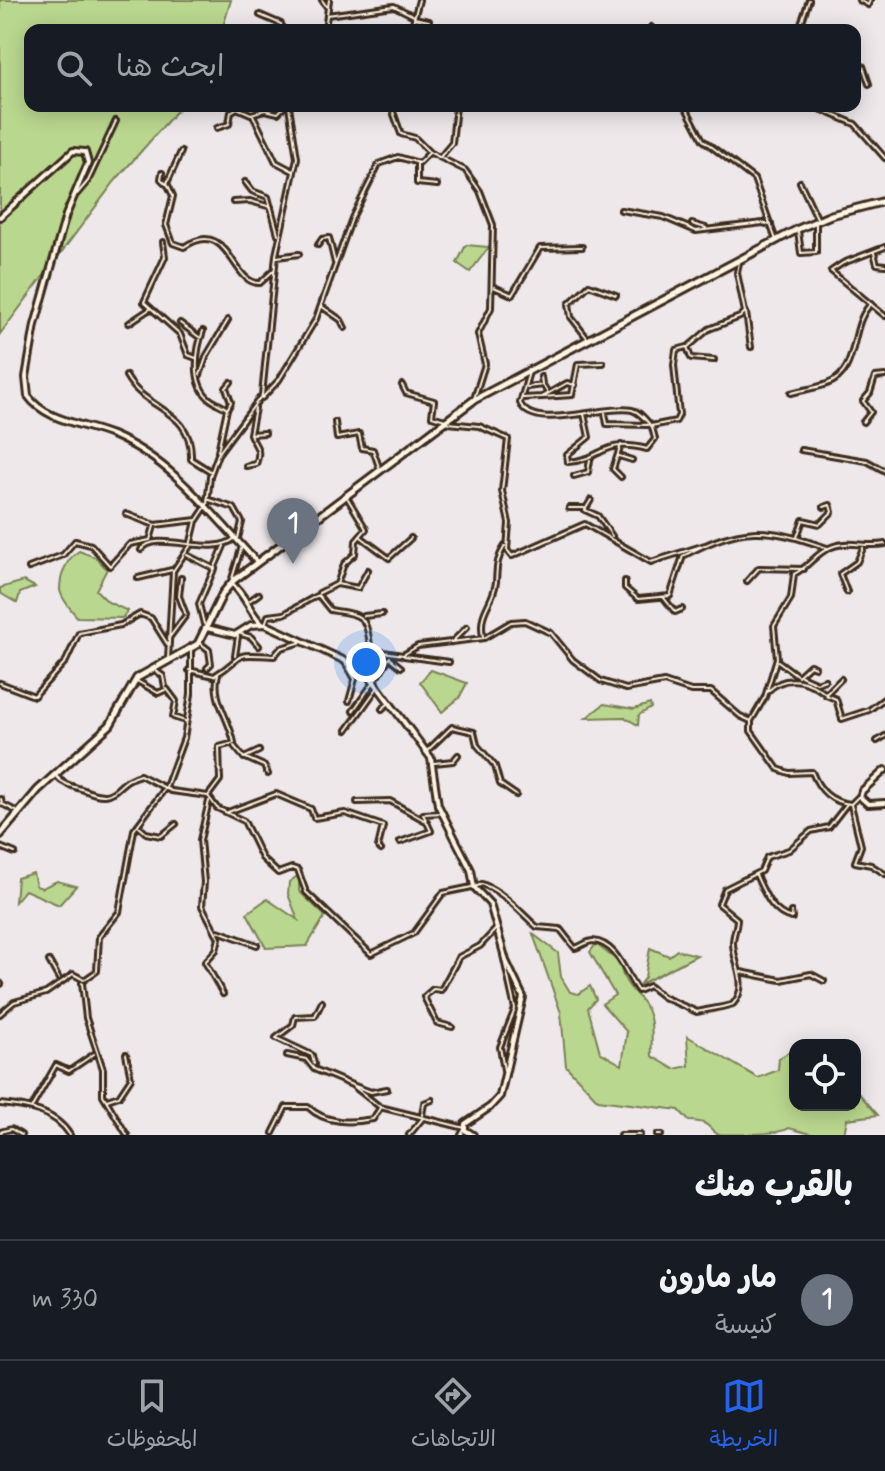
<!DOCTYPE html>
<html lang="ar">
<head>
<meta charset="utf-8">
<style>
  body { margin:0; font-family:Mynerve,"Playpen Sans Arabic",sans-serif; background:#20242c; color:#f1f3f6; direction:rtl }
  .controls { position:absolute; right:24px; bottom:24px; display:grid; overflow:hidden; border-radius:16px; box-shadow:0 4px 20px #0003 }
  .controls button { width:72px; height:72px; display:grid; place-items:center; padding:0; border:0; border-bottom:2px solid #363941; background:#171b24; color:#f1f3f6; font:40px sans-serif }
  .you { position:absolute; left:366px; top:662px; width:28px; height:28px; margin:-20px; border:6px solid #fff; border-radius:50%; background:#1a73e8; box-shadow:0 0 0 12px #1a73e833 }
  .badge { display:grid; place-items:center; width:52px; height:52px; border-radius:50%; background:#2563eb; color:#fff; font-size:26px; font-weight:700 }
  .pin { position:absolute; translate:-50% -66px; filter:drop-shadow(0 2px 4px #0008) }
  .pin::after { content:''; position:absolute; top:42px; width:28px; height:24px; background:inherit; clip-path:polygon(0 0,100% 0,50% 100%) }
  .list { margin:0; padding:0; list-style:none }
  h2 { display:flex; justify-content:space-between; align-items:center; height:104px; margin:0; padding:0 32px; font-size:34px }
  h2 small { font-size:26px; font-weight:400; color:#9ea1a6 }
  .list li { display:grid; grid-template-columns:52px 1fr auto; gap:24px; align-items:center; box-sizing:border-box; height:120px; padding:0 32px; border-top:2px solid #363941 }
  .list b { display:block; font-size:30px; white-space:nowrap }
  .list p { margin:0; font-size:26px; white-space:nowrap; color:#9ea1a6 }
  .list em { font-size:26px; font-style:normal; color:#9ea1a6 }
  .icon { flex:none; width:44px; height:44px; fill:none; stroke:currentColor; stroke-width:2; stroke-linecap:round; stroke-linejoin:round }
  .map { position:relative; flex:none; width:885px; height:1135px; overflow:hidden; direction:ltr }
  .search { position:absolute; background:#171b24; box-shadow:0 4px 20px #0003; left:24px; right:24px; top:24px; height:88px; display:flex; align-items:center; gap:20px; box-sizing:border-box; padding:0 28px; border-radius:16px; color:#9ea1a6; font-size:30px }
  .sheet { height:224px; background:#171b24 }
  nav { display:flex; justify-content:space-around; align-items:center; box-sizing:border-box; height:112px; border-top:2px solid #363941; background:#171b24; font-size:22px; color:#9ea1a6 }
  nav a { display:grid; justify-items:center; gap:4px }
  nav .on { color:#2563eb }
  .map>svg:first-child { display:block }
  .green { fill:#bad78f; stroke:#7a8056; stroke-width:2 }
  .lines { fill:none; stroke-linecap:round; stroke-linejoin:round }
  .minor-casing { stroke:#3b2a1e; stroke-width:8 }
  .tertiary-casing { stroke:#3b2a1e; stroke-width:10 }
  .secondary-casing { stroke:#3b2a1e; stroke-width:11 }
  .minor { stroke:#fcf5e5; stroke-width:2 }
  .tertiary { stroke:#fcf5e5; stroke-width:4 }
  .secondary { stroke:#fcf5e5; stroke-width:5 }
</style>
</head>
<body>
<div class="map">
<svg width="885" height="1135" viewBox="0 0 885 1135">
  <rect width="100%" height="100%" fill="#eee8eb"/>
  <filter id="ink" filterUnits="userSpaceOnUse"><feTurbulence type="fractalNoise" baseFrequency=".0125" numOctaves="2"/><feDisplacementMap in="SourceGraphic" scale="16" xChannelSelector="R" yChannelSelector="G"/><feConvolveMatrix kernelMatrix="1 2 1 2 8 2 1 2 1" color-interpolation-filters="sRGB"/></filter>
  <g filter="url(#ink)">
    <path class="green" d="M0 0H231L222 30H30V106H181L115 181 0 334Z
      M466 245 489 247 470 272 457 263Z
      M79 551 95 557 107 569 96 590 108 602 128 611 122 618 77 617C72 610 60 598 60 589 60 575 67 558 79 551Z
      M24 581 35 587 20 593 17 603 0 593V588Z
      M431 670 467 683 459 698 442 712 420 682Z
      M604 704 634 709 650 704 651 708 639 715 638 725 624 717 586 718Z
      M33 873 36 886 42 888 57 881 76 886 59 905 25 890 15 902 17 878Z
      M299 875V891L325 916 307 946 266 948 247 913 267 899 298 920 288 894 289 882Z
      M533 934 558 953 561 977 570 992 578 994 590 986 596 999 588 1008 600 1052 622 1065 627 1032 602 1004 615 995 590 952 596 944 620 963C624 993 644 993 650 1018 653 1029 651 1044 652 1056L674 1069 689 1066 687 1036 758 1078 778 1070 779 1058 795 1049V1105H855V1089L878 1115 847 1119 844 1134 814 1135 789 1128C780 1135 726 1135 717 1134 705 1124 708 1122 689 1121L679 1110 598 1100 566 1066 561 1013Z
      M650 948 669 956 677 950 697 955 639 985 645 977Z"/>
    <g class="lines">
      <g class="minor-casing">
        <path id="minor" d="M322 0 327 7
          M859 0 868 5 870 0
          M260 15 281 24 282 30
          M327 15 394 6 414 16
          M414 18 429 21
          M651 27 653 30
          M325 30 329 0
          M411 30 419 0
          M799 30 809 0
          M855 66H863L869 84
          M391 106 401 134 415 138 429 152 465 170 480 191 493 225 491 308 478 334 485 364 474 399
          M685 106 703 140 754 179 776 240
          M813 106 855 124 885 158
          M828 112 832 106
          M253 115 276 162 293 171
          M217 128 229 124 231 112 237 108 251 114 265 110 278 113 285 106
          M181 152 167 183 173 196 166 225 173 243 184 247C230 216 231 285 260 283L274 270
          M441 156 452 143 456 106
          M417 164V183L437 185
          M162 173 161 179 166 184
          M245 182 252 191 268 197 278 234
          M800 182 818 220
          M77 194 88 181 116 121
          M233 202 250 201 271 207
          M621 210 663 217 696 231 763 223 771 225
          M692 224 706 228
          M798 231 801 253 816 252V222
          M163 242 165 257 144 302 180 334 188 355 196 358
          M318 245 322 239 329 238 335 263
          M885 247 843 263 831 271 885 316
          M874 253 877 264 885 265
          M277 257 299 254
          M494 287 512 295 540 248 582 247
          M321 306 341 320 345 328
          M746 313 751 347
          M129 323 150 309
          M180 323 199 337
          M203 331C196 350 191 384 210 399 215 403 222 405 227 409L218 451
          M588 339 571 317 569 304 589 285 616 295
          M688 347 709 329 740 317 745 312 737 273 739 262
          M529 372 520 403C533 433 605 404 632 410 640 412 646 420 651 426L676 421 679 415 674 365 676 350 687 347 691 358 714 360
          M200 375 207 355 228 320
          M126 376C146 412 193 408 191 459L210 471
          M541 377 542 384
          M402 385 406 393 434 401 432 416 445 420
          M527 387 543 385 548 393
          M791 393C803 390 816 388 827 384 861 372 848 326 871 304
          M542 397 572 395 578 364 603 363
          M262 398 279 380 316 319 352 218 379 164 398 157 419 163 429 153
          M523 398 542 397 567 383 575 385
          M228 408 231 402 226 388 231 382
          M605 413 607 424 648 425
          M584 414 589 437 567 455 568 462C605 459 601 438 647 449L655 439 652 427
          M335 422 337 438 359 434 362 448 373 450 379 467
          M863 422 871 412 863 401 870 393 875 377 885 376
          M448 423 479 426 508 439 502 491 509 523 507 550 512 556 585 524 651 562 705 545
          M250 434 265 433
          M801 450 867 461 885 471
          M619 456 632 460
          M246 466 256 464C262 448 255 447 250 434L255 408
          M574 476 588 472 590 460
          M621 477 613 469 621 445
          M207 499 234 508 242 522 238 538
          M591 500 585 510 598 516 612 536
          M569 508H584
          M126 514 155 525 197 520 207 505 210 476 218 454 262 395 276 255 297 158 289 106
          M361 537 389 558 411 538
          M797 537 803 520 820 524 832 512 830 505 824 507
          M141 550C156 528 212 559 235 538
          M187 555 215 569
          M29 568 63 555 75 541 91 545 110 566 130 544 150 540 154 526
          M138 578 172 570
          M625 581V588L638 599 670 596 683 556C742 525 765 526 827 548
          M747 581 759 568 804 569
          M231 582 242 546
          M337 584 344 564 355 554 356 541 366 529 348 499
          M847 592 840 574 857 562 863 548
          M319 593 337 584 358 588 368 570
          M664 598 675 612 682 609
          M249 601 259 594
          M364 616 382 614
          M204 624 199 604 224 546
          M265 624 268 616 284 614 318 595 330 610C360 615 367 613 370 647L356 663
          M241 634 251 637 259 646
          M483 637C478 610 493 605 496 582 497 568 496 560 505 546
          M169 638 186 615 179 596 181 578
          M452 642 467 627
          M200 643 209 650 211 664 207 668
          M370 650 403 655 418 646 484 638 511 622 525 621 551 633 573 660 601 681 626 689 664 682 691 691H711L740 716 751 721
          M235 656 238 636
          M404 656 449 662
          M168 659 173 571 190 546 196 521
          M391 659 401 667
          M344 661 355 679 349 701
          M778 661 798 676 810 665 815 667
          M155 670 163 676 165 687
          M189 670 214 676C249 655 227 653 274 656L281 648 302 642
          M801 676 817 683 825 680
          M375 680 390 657
          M137 681 158 693 167 689 176 701 173 717 185 721
          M0 683 34 696 66 661 79 633 121 625 140 614 151 618 168 645
          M768 691C786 673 808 680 826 694L841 679
          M826 695 836 699 842 719 869 710 885 698
          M382 709 389 703
          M353 711 375 680
          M347 730 378 687
          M877 741 885 736
          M234 746 244 758 259 751
          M427 751 452 727 474 732 477 745 495 766 500 784 516 795
          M246 758 264 766 268 774
          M434 763 453 761 458 755
          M56 776C64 785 72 786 84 790 120 805 112 782 140 775L171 791 208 796 220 780 219 747 234 743C230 719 211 699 218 674
          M208 796 217 808 244 821 262 858 278 873 292 868 298 870 306 892 371 954 414 933 443 893 472 887
          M858 797 851 804C830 802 819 790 812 772L789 773 778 769 751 731V721L765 697 777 658 774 626 791 598 794 574C809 567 815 554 829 548 847 539 866 548 885 544
          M1 799 2 804 16 811
          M209 801 200 840 204 882 202 906 219 938 216 950 205 962 223 994
          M357 802 390 801 424 820
          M851 805 861 846 855 862 871 865 885 874
          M228 812 276 794 311 809 314 818 345 813 383 826 378 847 381 850
          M138 826 146 833 161 836 176 824
          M400 842 431 831 423 814 442 813
          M0 847 15 853
          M756 875C764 892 772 914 792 918L791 912
          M475 887 482 884C505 893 520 912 537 927L560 929 575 948C580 947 587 941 593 941 618 943 626 976 638 991L649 986 663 997 697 1012C704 1010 731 1006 733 1004 750 985 733 963 733 943 733 935 737 927 737 919L719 904 725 889 761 871 767 857 789 850 811 831 829 827 847 804
          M218 931 257 945
          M503 955 515 1009 500 1047 504 1070
          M49 961 59 979
          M741 972 781 980 811 974 824 981
          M0 983 1 984
          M82 983 86 1018 103 1069V1095L127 1135
          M0 1014 14 1002 46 993 73 974 84 980 97 971 99 937 119 912 134 830 166 787 184 738 191 694V651
          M452 1027 437 1023 424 997 433 989 441 990 459 957 480 946 497 928
          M287 1055 306 1059 314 1069 352 1085 380 1107 465 1128 461 1135
          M314 1064 312 1055 276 1038 293 1025 295 1017 315 1016 322 1002
          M352 1085 371 1092 387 1089
          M107 1100 119 1096 131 1078 126 1054
          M0 1104C26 1106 55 1111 70 1135
          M32 1107 56 1065 69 1071 94 1054
          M422 1115 424 1103 432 1100
          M0 1132 11 1129 21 1135
          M273 1133 286 1107H308C326 1124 351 1123 373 1119L380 1108
          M409 1135 423 1118
          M620 1135H640
          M657 1135H661"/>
      </g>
      <g class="tertiary-casing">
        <path id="tertiary" d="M0 217 73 151 85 152 88 163 66 215 35 325 26 377 28 396C45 421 85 424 112 435 172 460 213 515 256 561
          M231 583C246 595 248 610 261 623
          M207 628 235 635 251 625 265 624 365 670 431 758 438 805 471 870 474 887 490 904 506 961 523 997 500 1096 490 1107 465 1124V1130L473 1135
          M885 770 862 791 860 797 868 804 885 803"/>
      </g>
      <g class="secondary-casing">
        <path id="secondary" d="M0 835 38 790 110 725 137 678 198 644 223 593 234 580 474 400 798 229 831 215 885 201"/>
      </g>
      <use href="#minor" class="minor"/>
      <use href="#tertiary" class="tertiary"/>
      <use href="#secondary" class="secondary"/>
    </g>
  </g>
</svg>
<div class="controls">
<button><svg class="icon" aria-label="locate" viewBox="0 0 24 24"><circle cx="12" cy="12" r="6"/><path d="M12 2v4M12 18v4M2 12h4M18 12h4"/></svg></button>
</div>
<div class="you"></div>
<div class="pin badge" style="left:293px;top:564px;background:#6b7280">1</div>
<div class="search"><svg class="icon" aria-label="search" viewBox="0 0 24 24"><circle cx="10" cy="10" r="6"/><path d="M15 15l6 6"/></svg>ابحث هنا</div>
</div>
<section class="sheet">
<h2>بالقرب منك<small></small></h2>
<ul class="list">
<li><span class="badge" style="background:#6b7280">1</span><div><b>مار مارون</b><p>كنيسة</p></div><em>330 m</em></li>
</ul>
</section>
<nav>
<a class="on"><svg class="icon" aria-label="map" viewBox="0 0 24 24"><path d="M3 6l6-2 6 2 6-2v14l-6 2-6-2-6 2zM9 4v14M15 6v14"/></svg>الخريطة</a>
<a><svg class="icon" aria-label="directions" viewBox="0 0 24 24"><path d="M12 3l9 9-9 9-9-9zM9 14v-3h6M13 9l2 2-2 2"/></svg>الاتجاهات</a>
<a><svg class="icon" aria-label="saved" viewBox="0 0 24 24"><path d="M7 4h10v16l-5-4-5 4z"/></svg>المحفوظات</a>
</nav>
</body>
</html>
